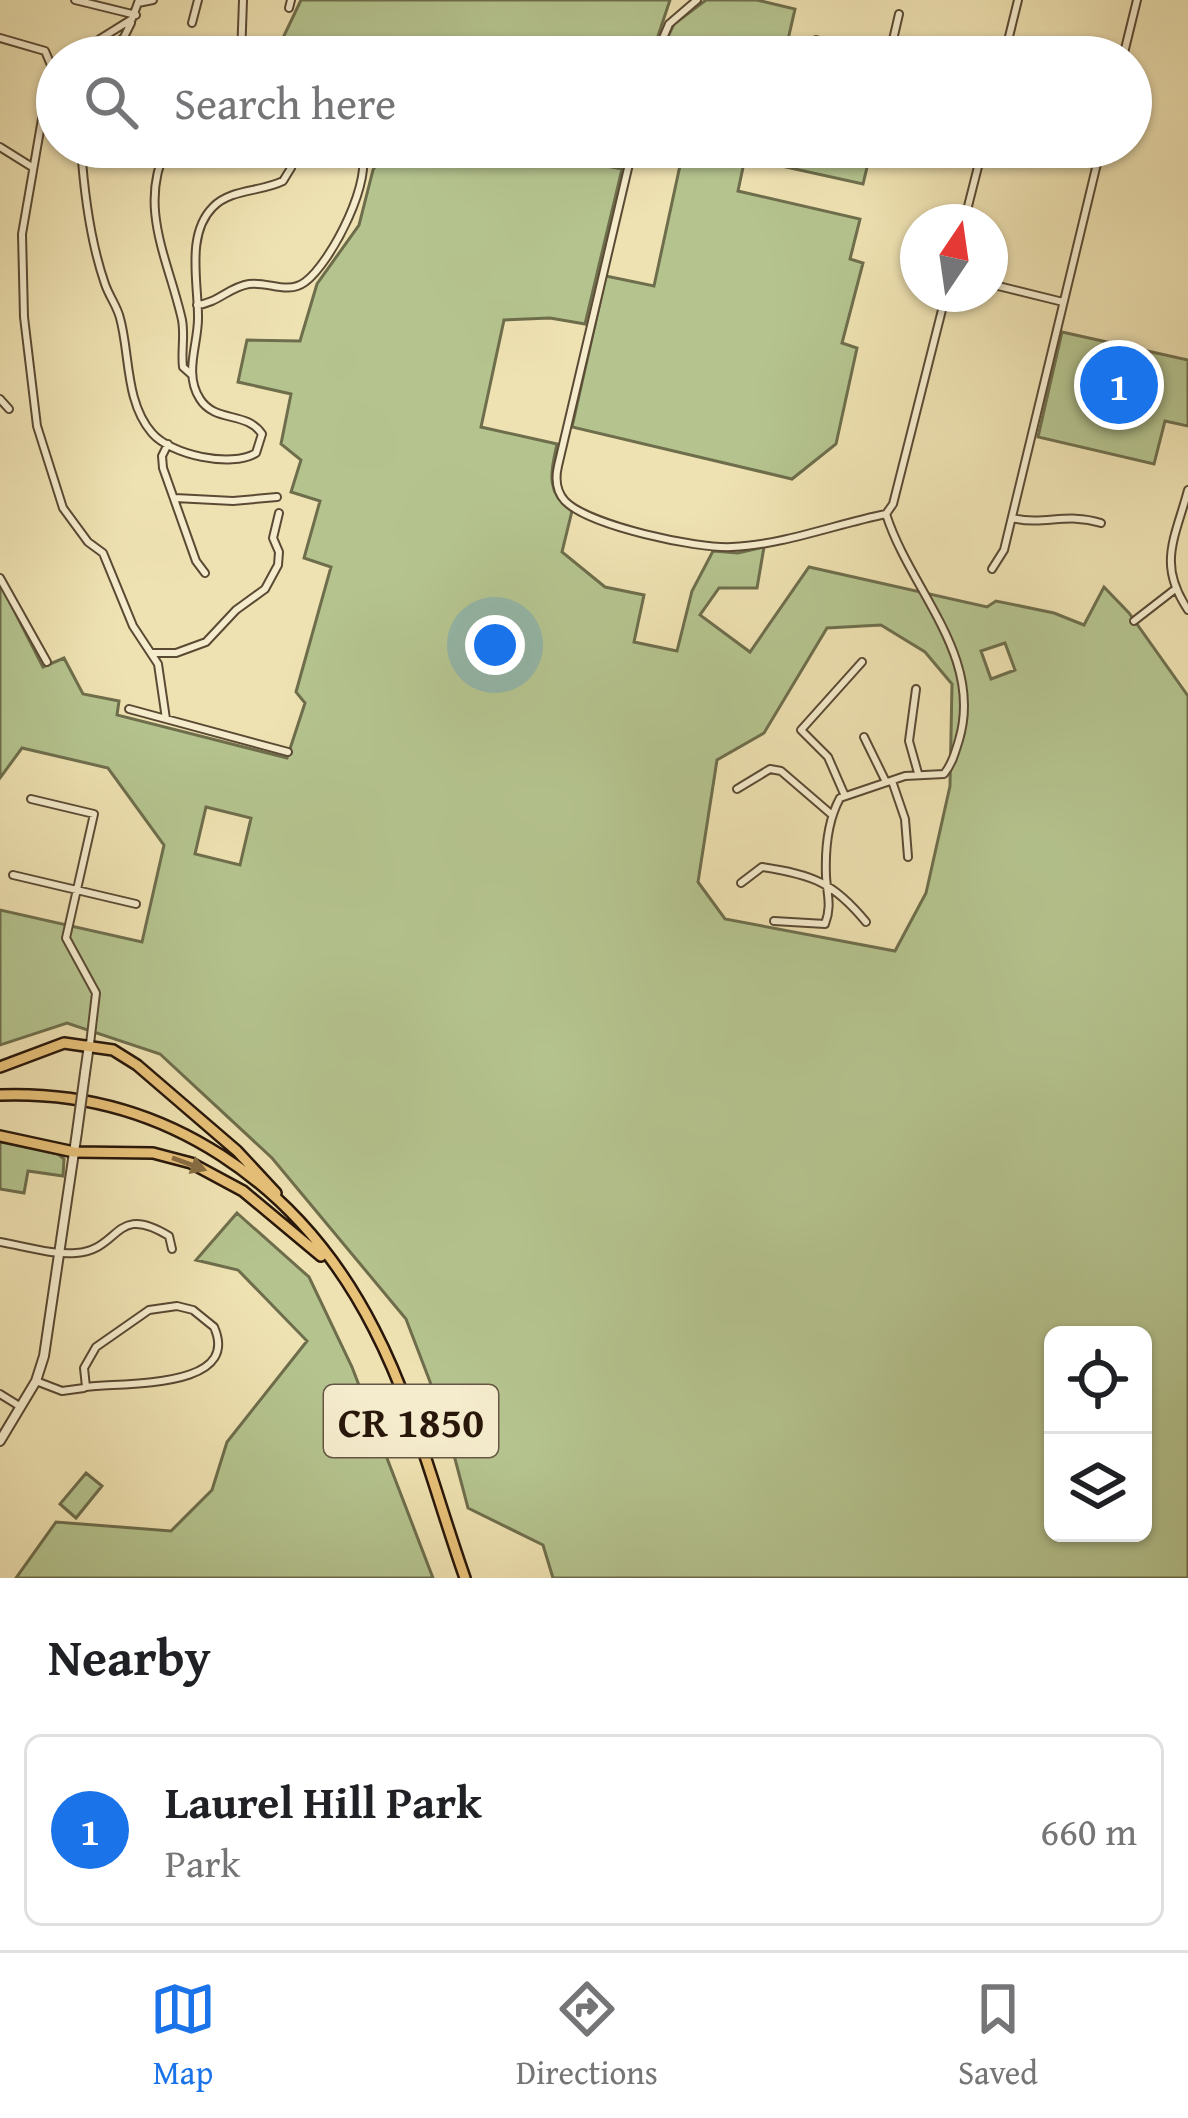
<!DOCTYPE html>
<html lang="en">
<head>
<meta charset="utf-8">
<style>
  body { margin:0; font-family:"Gentium Book Plus",serif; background:#f6f6f6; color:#202124 }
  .controls { position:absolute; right:36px; bottom:36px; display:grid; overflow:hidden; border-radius:18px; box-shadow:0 3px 9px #0004 }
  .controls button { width:108px; height:108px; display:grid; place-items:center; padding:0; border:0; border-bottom:3px solid #e0e0e0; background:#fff; color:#202124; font:60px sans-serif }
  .compass { position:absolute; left:900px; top:204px; width:108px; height:108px; border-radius:50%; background:#fff; box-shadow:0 3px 9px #0004; rotate:13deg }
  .you { position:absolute; left:495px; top:645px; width:42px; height:42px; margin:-30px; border:9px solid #fff; border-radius:50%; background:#1a73e8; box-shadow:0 0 0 18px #1a73e833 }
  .badge { display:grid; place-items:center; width:78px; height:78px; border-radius:50%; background:#1a73e8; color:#fff; font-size:39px; font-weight:700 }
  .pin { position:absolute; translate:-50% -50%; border:6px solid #fff; box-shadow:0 3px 12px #0006 }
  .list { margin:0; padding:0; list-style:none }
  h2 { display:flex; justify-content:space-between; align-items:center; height:156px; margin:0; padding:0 48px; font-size:51px }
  h2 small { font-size:39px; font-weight:400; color:#757577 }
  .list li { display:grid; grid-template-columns:78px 1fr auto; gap:36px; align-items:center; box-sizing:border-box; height:192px; margin:0 24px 24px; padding:0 24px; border:3px solid #e0e0e0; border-radius:18px }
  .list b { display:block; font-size:45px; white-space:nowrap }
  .list p { margin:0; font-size:39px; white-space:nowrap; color:#757577 }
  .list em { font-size:39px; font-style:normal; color:#757577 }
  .icon { flex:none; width:66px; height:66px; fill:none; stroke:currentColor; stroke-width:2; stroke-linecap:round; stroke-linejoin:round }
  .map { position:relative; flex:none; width:1188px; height:1578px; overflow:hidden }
  .search { position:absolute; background:#fff; box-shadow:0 3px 9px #0004; left:36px; right:36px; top:36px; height:132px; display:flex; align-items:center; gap:30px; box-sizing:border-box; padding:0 42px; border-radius:66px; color:#757577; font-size:45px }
  .sheet { height:372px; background:#fff }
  nav { display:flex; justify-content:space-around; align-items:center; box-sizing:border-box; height:168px; border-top:3px solid #e0e0e0; background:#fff; font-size:33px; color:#757577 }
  nav a { display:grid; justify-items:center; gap:6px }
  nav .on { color:#1a73e8 }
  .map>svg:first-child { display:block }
  .green { fill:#b5c48f; stroke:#6e6e4c; stroke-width:3; fill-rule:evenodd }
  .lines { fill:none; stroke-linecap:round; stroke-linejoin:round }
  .minor-casing { stroke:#5a4a34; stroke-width:10 }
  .tertiary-casing { stroke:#5a4a34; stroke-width:12 }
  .primary-casing { stroke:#28170a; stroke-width:14 }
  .minor { stroke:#f5eccd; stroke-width:6 }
  .tertiary { stroke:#f5eccd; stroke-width:8 }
  .primary { stroke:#e8c179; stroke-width:9 }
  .tertiary-bridge-casing { stroke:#5a4a34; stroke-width:12; stroke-linecap:butt }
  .tertiary-bridge { stroke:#f5eccd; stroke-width:8 }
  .oneway { fill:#886c42 }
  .labels { text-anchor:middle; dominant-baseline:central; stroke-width:9; stroke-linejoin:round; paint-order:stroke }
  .shield { fill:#f5eccd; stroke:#665744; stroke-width:3 }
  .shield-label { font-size:42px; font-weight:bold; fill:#28170a }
</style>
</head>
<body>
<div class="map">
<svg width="1188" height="1578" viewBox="0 0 1188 1578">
  <rect width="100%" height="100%" fill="#efe2b2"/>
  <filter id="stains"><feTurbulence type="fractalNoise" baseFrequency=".00167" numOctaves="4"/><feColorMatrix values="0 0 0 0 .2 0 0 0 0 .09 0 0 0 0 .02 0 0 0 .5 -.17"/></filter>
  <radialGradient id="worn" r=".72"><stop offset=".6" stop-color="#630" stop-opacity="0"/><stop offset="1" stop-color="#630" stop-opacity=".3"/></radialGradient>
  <path class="green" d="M301 0H670L651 57H321L322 52 281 42Z
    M706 0H757L795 9 784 57H658L674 24Z
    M387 147H583L581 161 622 169 585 324 550 318 504 320 481 427 557 444C551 472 545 493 572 511L562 552 605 587 644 595 634 642 677 651 692 591 713 551 738 553 764 547 757 588H719L700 615 750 652 809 567 987 607 996 601 1054 613 1084 625 1104 587 1129 613 1188 696V1578H553L543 1545 468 1508 445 1421 406 1319 272 1158 160 1054 67 1023 0 1045V910L142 942 164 845 108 768 22 748 0 778V583L43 667 64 658 83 694 119 701 117 715 287 758 305 703 296 692 331 567 304 558 320 501 291 492 301 460 281 444 291 394 238 382 247 340 300 341 317 284 359 225 373 170ZM881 625 925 652 952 684 950 786 926 893 895 951 725 919 698 882 717 760 764 733 827 628ZM1005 643 1015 670 991 679 981 651ZM206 807 251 818 240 865 195 854ZM1053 1335H1143V1533H1053Z
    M684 147H891L887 163 869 159 863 184 745 158 738 191 860 219 850 259 863 263 842 343 857 348 836 444 792 479 572 427 606 276 654 286Z
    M1062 332 1188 360V426L1165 421 1154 464 1038 437Z
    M0 1141 58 1154 64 1159 63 1176 28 1171 24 1193 0 1189Z
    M237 1213 309 1277 352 1367 433 1578H16L56 1522 171 1531 212 1490 227 1442 307 1341 238 1270 196 1260Z
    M86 1473 102 1486 76 1518 60 1504Z"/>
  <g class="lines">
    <g class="minor-casing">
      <path id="minor" d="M75 0 136 15
        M138 3 153 0
        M289 8 291 0
        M192 23 198 0
        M0 38 45 51 51 65
        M816 40 884 57
        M890 53 906 57
        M71 57 132 19 139 0
        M105 57 124 37 131 23
        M241 57 243 0
        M313 57 314 52
        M655 57 669 24 697 0
        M889 57 899 14
        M1004 57 1018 0
        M1123 57 1137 0
        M57 64 51 67 22 234 24 317 37 426 63 508 88 542 103 553 133 626 158 664 166 719
        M0 147 32 167
        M81 147C84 192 90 241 105 284 109 296 117 306 120 318 130 354 125 402 152 433 171 455 231 468 256 453L262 434C247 411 215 423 200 399 183 373 199 343 198 316 198 282 186 234 213 207 230 189 261 192 283 181L291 168 295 147
        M167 147C137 207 169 261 182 320 185 336 181 352 183 367L192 375
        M633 147 558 466C555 479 556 491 565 501 590 526 697 549 732 547 783 545 836 524 886 514
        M964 222 983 147
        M990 284 1063 302
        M197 305C218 303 229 287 249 284 268 281 287 295 305 282 331 263 376 176 360 147
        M0 399 9 409
        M168 444 162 456 163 468 196 561 205 573
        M1188 490C1175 539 1157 564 1188 610
        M175 498 233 501 277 497
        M1012 518C1045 526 1066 512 1101 523
        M992 569 1004 550 1101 147
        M0 578 47 662
        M1134 621 1174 590
        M151 653H176L206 642 236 610 265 589 278 565 279 552 273 538 279 513
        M916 689 909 741 918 773
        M129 709 288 752
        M864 737 886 782
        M892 781 905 819 908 857
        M737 789 770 769 781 771 831 814
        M845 796 828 757 801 730 862 662
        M31 799 94 814 66 938 96 993 90 1044
        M13 875 136 904
        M741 883 762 867C813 875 833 882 866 922
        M774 921 825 924C832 906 827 894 826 876 825 850 828 820 840 798L905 776 944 774C952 764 955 753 959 740 984 656 910 590 886 514L893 504 946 294
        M0 1242C24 1246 52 1255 76 1253 121 1250 114 1202 169 1236L172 1249
        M177 1306 193 1310 214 1327C242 1390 122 1382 86 1387L84 1368 96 1347 149 1310Z
        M36 1381 62 1391 84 1388
        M0 1394 21 1407"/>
    </g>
    <g class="tertiary-casing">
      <path id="tertiary" d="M85 1073 89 1045
        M0 1441 36 1381 44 1356 77 1132"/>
    </g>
    <g class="primary-casing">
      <path id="primary" d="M0 1067 64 1043 113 1050 137 1065 237 1151 276 1193
        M0 1095C165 1089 300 1184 374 1329 414 1406 436 1496 465 1578
        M0 1136 74 1152 153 1153 191 1163 243 1191 321 1256"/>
    </g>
    <use href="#minor" class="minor"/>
    <use href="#tertiary" class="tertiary"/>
    <use href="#primary" class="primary"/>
    <g class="tertiary-bridge-casing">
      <path id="tertiary-bridge" d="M77 1132 85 1073"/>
    </g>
    <use href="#tertiary-bridge" class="tertiary-bridge"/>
  </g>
  <defs><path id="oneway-solid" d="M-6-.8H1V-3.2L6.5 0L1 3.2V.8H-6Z" transform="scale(3)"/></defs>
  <use class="oneway" href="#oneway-solid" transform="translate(189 1164) rotate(20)"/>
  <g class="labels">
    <rect class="shield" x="324" y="1385" width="174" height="72" rx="9"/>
    <g class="shield-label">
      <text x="411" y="1421">CR 1850</text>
    </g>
  </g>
  <rect width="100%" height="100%" filter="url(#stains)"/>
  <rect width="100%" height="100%" fill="url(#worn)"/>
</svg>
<div class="controls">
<button><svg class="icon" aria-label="locate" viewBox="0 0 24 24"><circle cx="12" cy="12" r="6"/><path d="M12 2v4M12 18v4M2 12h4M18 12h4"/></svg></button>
<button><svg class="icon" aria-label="layers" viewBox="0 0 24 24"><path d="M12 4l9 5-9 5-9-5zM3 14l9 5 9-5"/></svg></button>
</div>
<svg class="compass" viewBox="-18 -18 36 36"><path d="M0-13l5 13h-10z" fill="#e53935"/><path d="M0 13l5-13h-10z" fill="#757577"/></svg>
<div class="you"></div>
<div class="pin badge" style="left:1119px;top:385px">1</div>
<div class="search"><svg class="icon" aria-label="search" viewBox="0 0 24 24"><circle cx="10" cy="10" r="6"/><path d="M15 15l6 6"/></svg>Search here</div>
</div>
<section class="sheet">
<h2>Nearby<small></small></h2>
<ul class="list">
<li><span class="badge">1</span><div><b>Laurel Hill Park</b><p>Park</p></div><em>660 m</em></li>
</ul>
</section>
<nav>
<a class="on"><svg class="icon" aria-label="map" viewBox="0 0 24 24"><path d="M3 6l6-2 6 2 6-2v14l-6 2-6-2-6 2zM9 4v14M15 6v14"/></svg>Map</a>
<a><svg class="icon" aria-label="directions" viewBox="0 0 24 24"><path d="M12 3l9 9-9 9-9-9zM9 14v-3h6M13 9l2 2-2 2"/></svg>Directions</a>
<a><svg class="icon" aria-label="saved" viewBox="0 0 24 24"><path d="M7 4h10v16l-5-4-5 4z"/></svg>Saved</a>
</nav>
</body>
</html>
